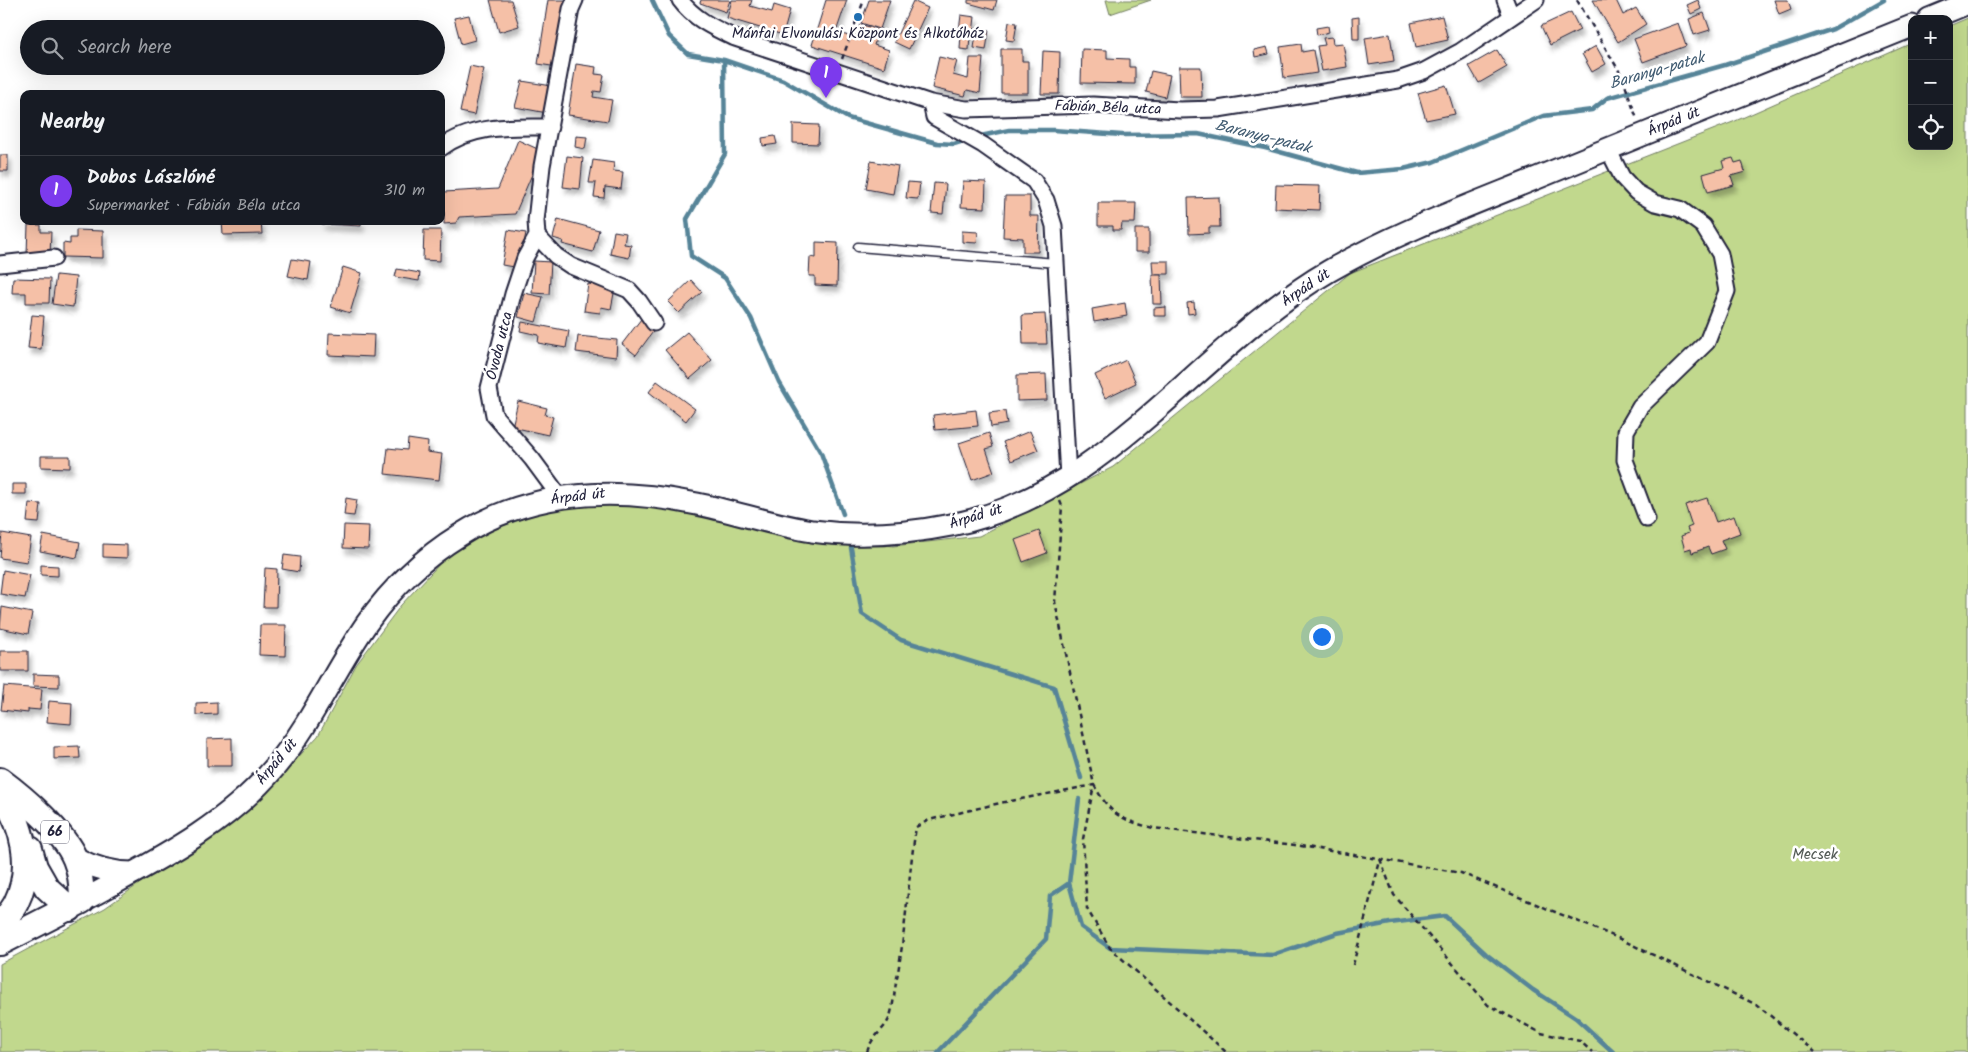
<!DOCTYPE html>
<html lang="en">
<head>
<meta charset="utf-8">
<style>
  body { margin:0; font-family:Kalam,sans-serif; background:#242831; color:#f1f3f6 }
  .controls { position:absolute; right:15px; top:15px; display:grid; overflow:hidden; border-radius:10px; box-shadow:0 5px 20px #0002 }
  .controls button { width:45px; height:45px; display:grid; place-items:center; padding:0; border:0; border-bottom:1px solid #363941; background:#171b24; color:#f1f3f6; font:25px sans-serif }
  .you { position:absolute; left:1321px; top:636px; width:18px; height:18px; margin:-12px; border:4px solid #fff; border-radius:50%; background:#1a73e8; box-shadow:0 0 0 8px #1a73e833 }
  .badge { display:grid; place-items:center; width:32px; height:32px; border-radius:50%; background:#7c3aed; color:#fff; font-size:16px; font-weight:700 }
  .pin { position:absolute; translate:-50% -41px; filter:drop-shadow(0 1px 2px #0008) }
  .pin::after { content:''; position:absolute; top:26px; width:18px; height:15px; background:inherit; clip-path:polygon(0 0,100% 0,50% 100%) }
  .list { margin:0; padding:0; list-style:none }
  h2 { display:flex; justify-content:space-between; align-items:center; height:65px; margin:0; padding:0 20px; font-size:21px }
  h2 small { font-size:16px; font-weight:400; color:#9ea1a6 }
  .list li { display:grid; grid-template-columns:32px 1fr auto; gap:15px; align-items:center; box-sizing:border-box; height:70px; padding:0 20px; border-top:1px solid #363941 }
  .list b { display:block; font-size:19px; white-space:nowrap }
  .list p { margin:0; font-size:16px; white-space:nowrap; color:#9ea1a6 }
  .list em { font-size:16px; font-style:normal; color:#9ea1a6 }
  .icon { flex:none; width:28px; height:28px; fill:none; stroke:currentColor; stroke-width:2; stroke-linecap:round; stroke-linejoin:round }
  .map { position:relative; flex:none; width:1968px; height:1052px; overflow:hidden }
  .search { position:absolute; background:#171b24; box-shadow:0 5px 20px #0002; left:20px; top:20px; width:425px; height:55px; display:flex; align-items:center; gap:12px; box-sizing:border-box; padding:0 18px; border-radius:28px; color:#9ea1a6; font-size:19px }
  .panel { position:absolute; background:#171b24; box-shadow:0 5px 20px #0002; left:20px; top:90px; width:425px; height:135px; border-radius:10px }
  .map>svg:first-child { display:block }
  .green { fill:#c1d88d; stroke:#727d64 }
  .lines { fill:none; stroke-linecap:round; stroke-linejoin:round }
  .stream { stroke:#568498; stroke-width:4.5 }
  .building { fill:#f5c0a7; stroke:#22223b; filter:url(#shadow) }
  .lane-casing { stroke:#22223b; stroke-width:11 }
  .street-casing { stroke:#22223b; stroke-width:19 }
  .secondary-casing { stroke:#22223b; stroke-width:25 }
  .primary-casing { stroke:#22223b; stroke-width:28 }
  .path { stroke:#22223b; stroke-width:2.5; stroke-dasharray:5 4; stroke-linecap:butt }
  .lane { stroke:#fff; stroke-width:8 }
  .street { stroke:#fff; stroke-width:15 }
  .secondary { stroke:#fff; stroke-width:21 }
  .primary { stroke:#fff; stroke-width:24 }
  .poi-dot { fill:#1f6fb2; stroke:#fff; stroke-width:2 }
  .labels { text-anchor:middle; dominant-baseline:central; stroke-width:5; stroke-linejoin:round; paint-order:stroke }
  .shield { fill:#fff; stroke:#646476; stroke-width:1 }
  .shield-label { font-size:14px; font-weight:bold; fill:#22223b }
  .poi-label { font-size:15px; fill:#22223b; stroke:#fff }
  .street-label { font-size:15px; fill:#22223b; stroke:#fff }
  .park-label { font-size:15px; fill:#525954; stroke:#fff }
  .water-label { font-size:16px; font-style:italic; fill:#405b71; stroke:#fff }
</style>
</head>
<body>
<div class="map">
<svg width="1968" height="1052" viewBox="0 0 1968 1052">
  <defs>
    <filter id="shadow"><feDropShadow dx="3" dy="5.5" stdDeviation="2.5" flood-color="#0004"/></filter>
  </defs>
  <rect width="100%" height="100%" fill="#fff"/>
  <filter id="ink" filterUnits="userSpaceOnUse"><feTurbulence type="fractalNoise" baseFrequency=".02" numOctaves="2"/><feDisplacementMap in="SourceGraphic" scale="10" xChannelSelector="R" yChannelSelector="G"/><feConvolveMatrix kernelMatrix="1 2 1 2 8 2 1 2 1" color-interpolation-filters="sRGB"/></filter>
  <g filter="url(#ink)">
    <path class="green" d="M1106 0H1151L1110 14Z
      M1968 18V1052H0V964L105 908 261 797 318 736 356 665 401 605 460 542 565 500 621 496 706 514 893 546 979 536 1113 467 1350 273 1733 122 1912 43V146H1949V26Z"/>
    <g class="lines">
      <path class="stream" d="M652 0 669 36 688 54 724 60 783 80 848 118 937 143 954 144 967 140
        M724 60 725 154 687 219 691 256 725 278 751 318 779 382 821 453 843 514
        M976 137 1009 130H1053L1122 135 1198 134 1265 148 1357 173 1403 169 1433 162 1543 116 1592 110 1607 98 1725 65 1833 29 1884 0
        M851 548 862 614 901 640 1054 687 1081 778
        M1079 799 1069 883 1081 927 1110 948 1273 955 1337 933 1390 923 1445 916 1486 954 1533 990 1576 1018 1613 1052
        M938 1052 1046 939 1050 896 1069 883"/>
    </g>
    <path class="building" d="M490 0H511L519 26 499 32Z
      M548 0H568L558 67 538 64Z
      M701 0H730L726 12 700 3Z
      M732 0H752L750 6 772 12 774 5 790 10 783 35 727 18Z
      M826 0H847L836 32 855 38 860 24 879 30 874 45 889 50 884 68 812 45Z
      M869 0H890L880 29 861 23Z
      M968 0H997L994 10 968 3Z
      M1593 0H1616L1623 15 1636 8 1646 24 1618 42Z
      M1698 0 1701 9 1691 14 1687 5Z
      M1774 0H1788L1791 9 1779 14Z
      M913 1 928 8 909 49 894 42Z
      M1571 12 1580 30 1550 45 1541 26Z
      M1704 13 1710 30 1694 35 1689 19Z
      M469 15 475 40 461 44 454 18Z
      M961 15 975 17 973 33 959 31Z
      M1442 16 1448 40 1416 47 1411 23Z
      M1359 17V39H1353L1352 18Z
      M1009 22 1017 23 1014 41 1006 40Z
      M1678 23 1686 46 1643 62 1634 39Z
      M1328 26 1329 32 1317 35 1316 28Z
      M977 28 989 30 986 50 974 48Z
      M961 33 970 34 969 50 960 49Z
      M1390 34 1394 61 1369 65 1365 38Z
      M1332 37 1333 44 1343 43 1347 67 1322 71 1317 46 1325 45 1323 38Z
      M1301 44 1302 52 1313 50 1317 73 1284 78 1280 47Z
      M1596 46 1606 64 1592 72 1582 54Z
      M1267 47 1269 54 1255 57 1254 50Z
      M1001 49H1022V61H1028V93H1001Z
      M1082 49 1107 50V58L1129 59V67H1135V84L1081 83Z
      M1497 50 1507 67 1479 83 1469 66Z
      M1043 51 1060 52 1059 94H1041Z
      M939 57 957 61 953 75 968 79 970 58H983L980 93 967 90 965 96 932 88Z
      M576 64 596 67 595 74 604 75 601 92 594 91 593 97 612 100 608 121 568 115Z
      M470 66 484 69 474 115 460 112Z
      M1179 67H1201L1202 97H1180Z
      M1151 71 1170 75 1165 97 1146 92Z
      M522 81 552 86 547 113 515 107Z
      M1446 85 1455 114 1426 120 1418 93Z
      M793 124 819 125 818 144 793 143Z
      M576 136 587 137 585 149 575 147Z
      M775 136 777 144 763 146 762 138Z
      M518 140 542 151 515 214 459 217 456 223 444 224V192L498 189Z
      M0 155H8V171H0Z
      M567 156 583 158 580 189 563 187Z
      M1733 158 1735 163 1742 161 1745 172 1731 176 1734 185 1708 192 1703 174 1724 168 1722 161Z
      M593 160 614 163 613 171 623 172 621 189 605 187 604 198 594 197 596 183H589Z
      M871 161 898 166 893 194 866 189Z
      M963 181 986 182 985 208 961 207Z
      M908 182 920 183 918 199 906 198Z
      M934 183 946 184 943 214 931 213Z
      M1276 185 1320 186 1319 210 1275 208Z
      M1005 196H1030V216H1039L1038 252H1023V238L1003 237Z
      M1219 197 1220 227H1209V233L1189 234 1188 198Z
      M1098 203H1136L1135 223H1122L1121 230H1113V226H1098Z
      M558 219 599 230 593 252 562 244 563 241 553 238Z
      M222 221H261L262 234 223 235Z
      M322 221H361V226L322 224Z
      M28 225H41V232H51L50 255 27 254Z
      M1135 229H1149V252H1135Z
      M76 230 103 231V258L63 257V243L70 244V238H76Z
      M424 230H441L440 261 423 260Z
      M508 230 526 233 519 268 502 265Z
      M614 231 626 233 624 244 631 245 629 258 610 254Z
      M962 231 978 232 977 243 962 242Z
      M816 242 838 243 837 286 815 285V276H809L810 257 816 258Z
      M292 259 311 262 308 280 288 276Z
      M534 261 551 262 549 294 532 293Z
      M1152 261H1169V274H1153Z
      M343 267 362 273 350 313 331 307Z
      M397 269 420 273 419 281 395 277Z
      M56 275 76 277 73 307 52 304Z
      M1152 275H1161L1162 304H1153Z
      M13 278 50 279 49 303H26V293H12Z
      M691 280 702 292 679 313 668 302Z
      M588 284 615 288 611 309 601 307 600 313 584 311Z
      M524 293 543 297 536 322 518 317Z
      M1194 302 1195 313 1188 314 1187 303Z
      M1125 303 1127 316 1094 322 1092 309Z
      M1166 307V316H1154V308Z
      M1045 314 1047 344H1023L1022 315Z
      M32 315 44 316 41 349 28 348Z
      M641 319 655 329 636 355 622 344Z
      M522 322 569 331 566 348 538 343 539 335 520 331Z
      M687 332 712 360 690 379 665 350Z
      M329 333 374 335 373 357 328 355Z
      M578 336 617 340 616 357 576 352Z
      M1126 360 1136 383 1105 398 1095 375Z
      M1046 374 1047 400 1017 401V375Z
      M657 381 695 409 686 421 649 392Z
      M518 401 547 408 545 415 553 417 548 435 512 427Z
      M976 410 978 426 935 430 933 415Z
      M1005 411 1007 424 991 427 989 413Z
      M1030 431 1038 450 1011 461 1003 442Z
      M989 433 993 447 986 449 994 472 972 480 959 443Z
      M408 439 428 442 427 452 442 454 439 480 385 474 388 448 407 450Z
      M41 456H70V468L41 467Z
      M12 484H26V494H12Z
      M346 498 357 500 354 516 344 515Z
      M1707 498 1716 522 1734 516 1740 533 1721 540 1725 549 1711 554 1708 547 1692 553 1691 548 1685 550 1681 536 1689 533 1687 528 1692 526 1685 505Z
      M29 503 41 504 39 523 27 522Z
      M344 525 369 526 368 549 343 548Z
      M1039 531 1047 553 1023 562 1015 540Z
      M2 533 31 538 27 562 0 558Z
      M43 535 80 542 77 558 40 551Z
      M103 544 127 545V558L103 557Z
      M284 555 300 557 299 572 282 569Z
      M41 565 58 566V576L41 575Z
      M265 568 277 569 276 607H263Z
      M3 570 30 575 25 598 0 594Z
      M2 607 32 613 28 634 0 628Z
      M260 625H286L285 656 259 655Z
      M0 651H28V671H0Z
      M33 674 59 675V687L33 686Z
      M4 686 42 689 40 710 28 709V713L1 710Z
      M49 701 72 703 71 724 47 722Z
      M217 702V714L196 715V703Z
      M232 738V766H207V739Z
      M79 746 80 758 54 759V747Z"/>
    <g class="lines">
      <g class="lane-casing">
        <path id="lane" d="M858 247 1056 263"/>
      </g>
      <g class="street-casing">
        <path id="street" d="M575 0 571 9 542 166 536 221 537 236 556 256 571 266 629 290 639 301 654 323
          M680 0C694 19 714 28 735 38L931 103 966 109 1093 105 1180 110 1218 109 1398 80 1424 71 1461 51 1536 0
          M1505 0 1511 15
          M931 103 934 117 983 145 1034 181 1046 200 1054 226 1068 477
          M441 148C472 124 513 127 550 127
          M1608 149 1622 177 1636 192 1655 203 1680 209 1703 226 1720 254 1727 291 1707 342 1640 407 1626 431 1625 460 1647 519
          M537 236 525 258 513 294 489 388 494 415 532 459 560 497
          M0 264 54 258"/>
      </g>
      <g class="secondary-casing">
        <path id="secondary" d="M1929 19 1968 3
          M75 858C94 868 111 873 133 873
          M82 901C151 863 223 829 275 767 312 723 334 670 367 623 391 589 424 557 460 535 532 489 616 487 697 504 736 512 774 525 812 531 857 537 906 534 951 525 1109 494 1197 348 1329 271 1400 230 1479 202 1554 171 1673 122 1793 74 1912 26"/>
      </g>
      <g class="primary-casing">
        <path id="primary" d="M0 780C23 797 64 832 75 859 81 873 82 886 82 901L0 943
          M0 792C23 824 34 866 16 903 12 911 5 918 0 925
          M30 849 35 867 47 888 70 909"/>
      </g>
      <path class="path" d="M1577 0 1622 76 1637 119
        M842 59 864 0
        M1060 501 1062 506 1055 602 1094 785C1111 815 1119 819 1153 828L1295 845 1461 873 1618 938 1757 1005 1815 1052
        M1380 859 1394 895 1488 1005 1541 1033 1580 1041 1592 1052
        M1353 965 1380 861
        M867 1052C872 1036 881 1033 888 1021 893 1011 894 994 896 983 906 931 908 879 916 827L929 820 1000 803 1094 785 1083 839 1087 909 1110 948 1226 1052"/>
      <use href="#lane" class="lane"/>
      <use href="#street" class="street"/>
      <use href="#secondary" class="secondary"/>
      <use href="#primary" class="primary"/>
    </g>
  </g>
  <circle class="poi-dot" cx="858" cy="17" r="5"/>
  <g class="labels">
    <rect class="shield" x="41" y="820.5" width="28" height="23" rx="4"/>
    <g class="shield-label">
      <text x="55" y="832">66</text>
    </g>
    <g class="poi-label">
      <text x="858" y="34">Mánfai Elvonulási Központ és Alkotóház</text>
    </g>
    <g class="street-label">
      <text transform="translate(1108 108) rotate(2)">Fábián Béla utca</text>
      <text transform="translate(1674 122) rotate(-22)">Árpád út</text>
      <text transform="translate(1306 288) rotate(-34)">Árpád út</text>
      <text transform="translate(500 346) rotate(-76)">Óvoda utca</text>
      <text transform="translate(578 497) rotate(-7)">Árpád út</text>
      <text transform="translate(976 517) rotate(-17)">Árpád út</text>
      <text transform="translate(277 762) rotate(-50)">Árpád út</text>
    </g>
    <g class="park-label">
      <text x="1815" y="855">Mecsek</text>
    </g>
    <g class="water-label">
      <text transform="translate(1657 71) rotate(-16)">Baranya-patak</text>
      <text transform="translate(1263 137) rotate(14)">Baranya-patak</text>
    </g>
  </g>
</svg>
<div class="controls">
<button>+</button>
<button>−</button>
<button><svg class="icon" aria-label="locate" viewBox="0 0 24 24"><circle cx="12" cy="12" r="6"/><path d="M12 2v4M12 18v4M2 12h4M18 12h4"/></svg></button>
</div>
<div class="you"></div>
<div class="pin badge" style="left:826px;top:98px">1</div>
<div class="search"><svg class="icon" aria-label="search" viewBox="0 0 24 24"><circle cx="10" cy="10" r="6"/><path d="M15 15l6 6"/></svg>Search here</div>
<section class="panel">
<h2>Nearby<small></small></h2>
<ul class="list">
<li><span class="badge">1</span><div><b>Dobos Lászlóné</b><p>Supermarket · Fábián Béla utca</p></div><em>310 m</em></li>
</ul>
</section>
</div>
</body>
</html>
